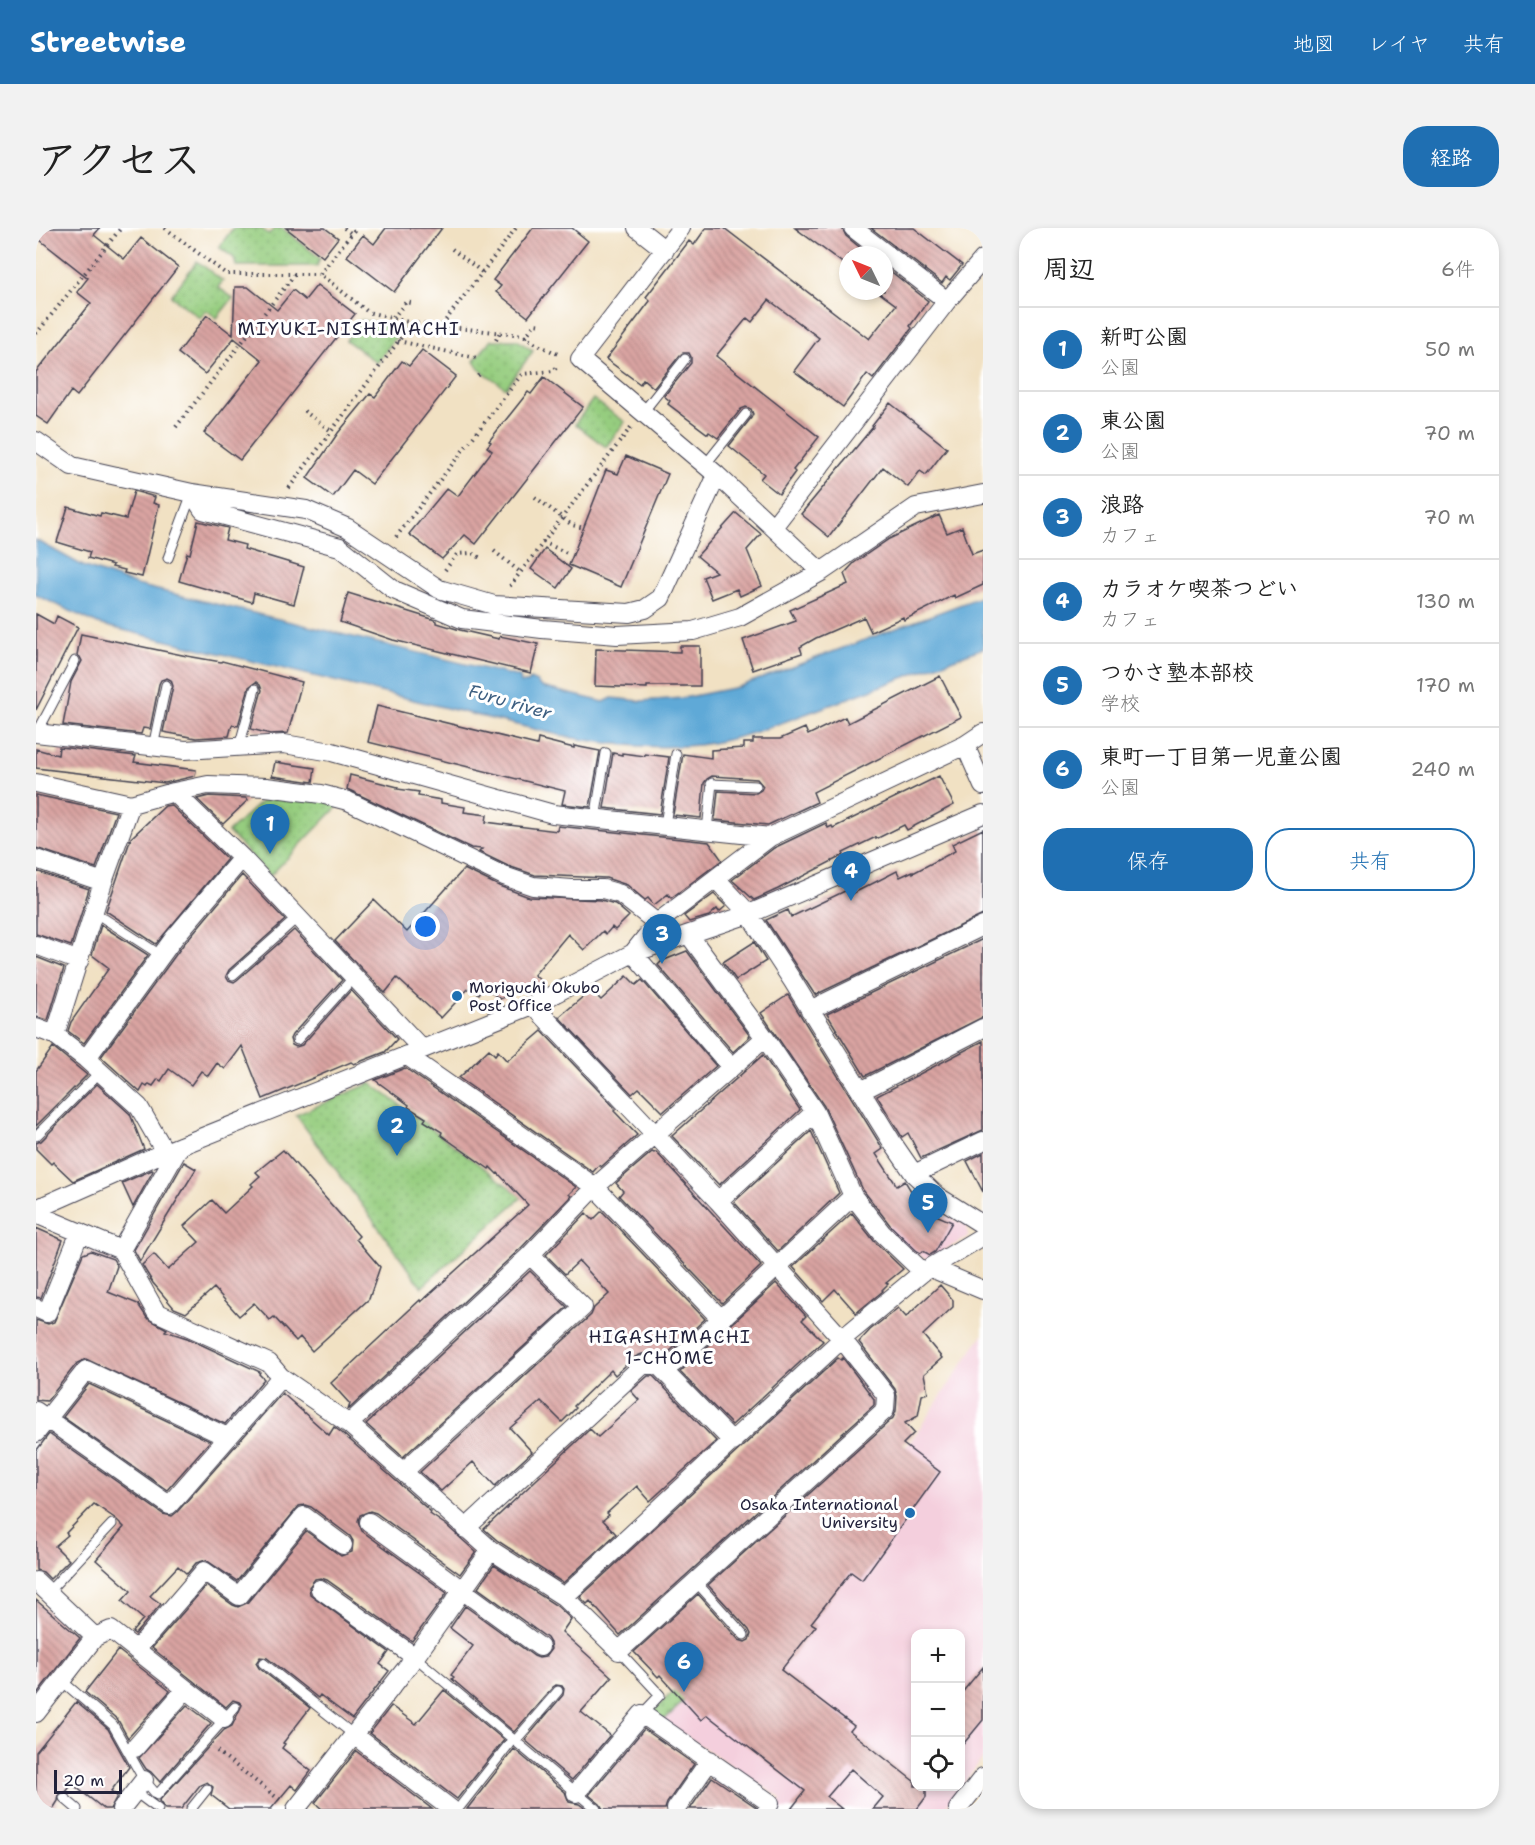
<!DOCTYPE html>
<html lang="ja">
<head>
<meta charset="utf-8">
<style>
  body { margin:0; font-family:"Shantell Sans","Klee One",sans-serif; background:#f2f2f2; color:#222 }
  .controls { position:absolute; right:18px; bottom:18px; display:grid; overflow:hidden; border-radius:12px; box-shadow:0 3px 9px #0003 }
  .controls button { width:54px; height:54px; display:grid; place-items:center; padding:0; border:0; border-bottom:2px solid #e0e0e0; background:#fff; color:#222; font:30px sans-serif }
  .compass { position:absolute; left:803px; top:18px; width:54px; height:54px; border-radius:50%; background:#fff; box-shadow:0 3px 9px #0003; rotate:313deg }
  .scale { position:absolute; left:18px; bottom:15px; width:68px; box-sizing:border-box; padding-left:6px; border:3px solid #22223b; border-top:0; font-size:16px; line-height:21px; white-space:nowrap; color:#22223b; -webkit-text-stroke:4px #fff; paint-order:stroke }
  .you { position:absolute; left:390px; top:699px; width:21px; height:21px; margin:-15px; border:4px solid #fff; border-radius:50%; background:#1a73e8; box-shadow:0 0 0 9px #1a73e833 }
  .badge { display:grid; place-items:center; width:39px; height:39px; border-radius:50%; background:#1f6fb2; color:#fff; font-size:20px; font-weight:700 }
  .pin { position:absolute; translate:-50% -50px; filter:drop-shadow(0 2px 3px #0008) }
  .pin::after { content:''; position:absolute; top:32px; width:21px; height:18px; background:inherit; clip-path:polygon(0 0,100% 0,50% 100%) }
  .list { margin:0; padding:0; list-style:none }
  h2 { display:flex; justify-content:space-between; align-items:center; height:78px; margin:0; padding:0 24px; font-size:26px }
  h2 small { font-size:20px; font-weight:400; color:#767676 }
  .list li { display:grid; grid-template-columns:39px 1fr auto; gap:18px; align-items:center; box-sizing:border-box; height:84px; padding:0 24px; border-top:2px solid #e0e0e0 }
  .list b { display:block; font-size:22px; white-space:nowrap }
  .list p { margin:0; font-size:20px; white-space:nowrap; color:#767676 }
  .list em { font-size:20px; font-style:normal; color:#767676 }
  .actions { display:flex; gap:12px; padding:18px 24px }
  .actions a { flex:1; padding:14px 0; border:2px solid #1f6fb2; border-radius:24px; text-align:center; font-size:21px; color:#1f6fb2 }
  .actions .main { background:#1f6fb2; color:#fff }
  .icon { flex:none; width:33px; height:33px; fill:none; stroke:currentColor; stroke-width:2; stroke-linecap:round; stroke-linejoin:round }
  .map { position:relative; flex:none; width:947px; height:1581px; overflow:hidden; border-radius:24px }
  header { display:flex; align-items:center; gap:36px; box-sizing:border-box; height:84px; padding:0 30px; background:#1f6fb2; color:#fff }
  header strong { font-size:28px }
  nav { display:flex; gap:33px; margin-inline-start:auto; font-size:21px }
  .intro { display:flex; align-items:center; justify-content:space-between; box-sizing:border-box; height:144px; padding:0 36px }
  h1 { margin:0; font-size:42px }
  .button { padding:15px 27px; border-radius:24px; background:#1f6fb2; color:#fff; font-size:21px; font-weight:700 }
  main { display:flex; gap:36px; padding:0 36px }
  aside { flex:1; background:#fff; border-radius:24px; box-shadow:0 3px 9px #0003 }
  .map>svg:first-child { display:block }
  .built { fill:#f4cfdd; fill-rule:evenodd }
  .park { fill:url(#park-dots); stroke:#5c785d; stroke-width:1.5 }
  .water { fill:#5fa9d7; stroke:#406689; stroke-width:1.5 }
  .building { fill:url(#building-back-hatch) }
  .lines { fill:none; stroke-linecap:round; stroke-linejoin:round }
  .lane-casing { stroke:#413f4f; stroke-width:11 }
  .street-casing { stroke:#413f4f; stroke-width:20 }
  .path { stroke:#413f4f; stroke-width:4; stroke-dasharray:1.5 4.5; stroke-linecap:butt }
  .lane { stroke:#fff; stroke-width:9 }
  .street { stroke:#fff; stroke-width:18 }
  .poi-dot { fill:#1f6fb2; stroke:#fff; stroke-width:2 }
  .labels { text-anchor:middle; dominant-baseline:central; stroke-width:6; stroke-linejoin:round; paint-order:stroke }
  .poi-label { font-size:16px; fill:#22223b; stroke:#fff; text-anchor:start }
  .neighbourhood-label { font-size:18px; letter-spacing:1.5px; fill:#22223b; stroke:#fff }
  .water-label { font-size:18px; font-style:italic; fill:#3d5f81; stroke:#fff }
</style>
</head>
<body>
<header>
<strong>Streetwise</strong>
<nav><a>地図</a><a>レイヤ</a><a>共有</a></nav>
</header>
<div class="intro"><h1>アクセス</h1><a class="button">経路</a></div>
<main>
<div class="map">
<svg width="947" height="1581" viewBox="0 0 947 1581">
  <defs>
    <pattern id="park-dots" width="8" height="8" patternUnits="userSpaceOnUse" patternTransform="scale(1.5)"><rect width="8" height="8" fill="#96cd7f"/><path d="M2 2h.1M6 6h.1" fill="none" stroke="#81b06f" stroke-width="1.8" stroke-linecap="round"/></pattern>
    <pattern id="building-back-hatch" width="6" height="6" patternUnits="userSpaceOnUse" patternTransform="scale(1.5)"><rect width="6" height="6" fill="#daa4a2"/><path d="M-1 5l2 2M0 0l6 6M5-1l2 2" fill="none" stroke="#b08585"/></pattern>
  </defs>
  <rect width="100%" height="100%" fill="#fff"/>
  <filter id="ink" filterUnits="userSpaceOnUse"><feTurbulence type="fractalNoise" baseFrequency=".0167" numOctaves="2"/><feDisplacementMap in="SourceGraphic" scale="12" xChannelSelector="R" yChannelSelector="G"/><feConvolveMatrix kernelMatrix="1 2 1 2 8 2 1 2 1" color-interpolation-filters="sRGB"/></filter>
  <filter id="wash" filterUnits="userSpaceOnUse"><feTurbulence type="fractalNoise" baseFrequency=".008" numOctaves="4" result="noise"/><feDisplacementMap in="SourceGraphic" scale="24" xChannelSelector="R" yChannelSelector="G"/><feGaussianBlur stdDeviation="1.35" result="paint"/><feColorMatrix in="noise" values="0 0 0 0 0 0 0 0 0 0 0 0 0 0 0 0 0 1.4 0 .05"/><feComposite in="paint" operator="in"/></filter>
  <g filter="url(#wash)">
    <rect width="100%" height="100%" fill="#f1e1c3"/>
    <path class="built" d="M886 975 931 998 932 1009 891 1032 860 1014 849 1000Z
      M947 1106V1530L908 1581H738L745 1570 627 1493 721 1405 726 1357 874 1214ZM880 1406H924V1558H880Z"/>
    <path class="park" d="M197 0H224L233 6 239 0H246L284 30 281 38H200L198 30 183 19Z
      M161 33 187 53 182 59 197 70 181 90 170 82 164 90 135 68Z
      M325 92 367 99 341 135 310 112Z
      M455 112H481L497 123 470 160 443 141 438 133Z
      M557 171 589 194 570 219 539 196Z
      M235 565 305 575 234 648 192 604Z
      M335 855 486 969 386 1059 260 887Z
      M668 1434 678 1445 627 1493 620 1488 618 1482Z"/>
    <path class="water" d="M0 312 47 338 101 357 484 449 485 455H492L494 451 501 454 505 459 568 474 576 470 605 473 647 470 702 459 947 368V420C894 440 841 459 789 479 752 492 715 508 676 515 628 523 578 517 531 509L62 396 0 367Z"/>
    <g id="blocks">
      <path class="building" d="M0 0H64L58 7 88 31 105 10 142 39 41 168 35 163 12 196 0 188V144L55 75 41 64 52 50 0 9Z
        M250 0H289L302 10 287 29Z
        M350 0H406L358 64 311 28 327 7 338 16Z
        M497 0H536L552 13 492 89 460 64 465 58 457 52Z
        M670 0H688L833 111 860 77 841 63H848V38L892 73 874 98 876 100 837 151 831 146 807 179 758 143 783 110 733 72 716 94 711 90 680 128 783 209 757 242 759 244 743 266 724 251 728 246 693 218 715 190 717 186 715 181 710 179 705 181 682 210 673 204 672 206 632 176 634 173 628 168 655 135V129L653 125H647L644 127 618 160 607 151 604 156 570 131 614 73 610 69 653 13 658 17Z
        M759 0H806L810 8 833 27H812V39Z
        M835 0H878L926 37 914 52 910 49 906 55Z
        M281 57 319 86 204 232 168 205 226 132 198 110 169 146 142 125 171 87 197 107 199 59H212L241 82 257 62 269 72Z
        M386 122 420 148 336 256 317 242 297 269 271 250 302 205 334 166 339 169 366 133 373 138Z
        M508 149 547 179 440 316 429 307 406 331 373 306 411 260 422 268 456 223 451 219 455 214 453 213 492 164 495 166Z
        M854 175 911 220 890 247 884 243 872 259 847 239 793 309 765 286 837 199 836 198Z
        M590 228 632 246 585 359 533 337 570 242 582 246Z
        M98 263 119 269 117 275 123 277 106 349 88 345 89 342 76 339 77 337 52 330 54 324 21 314 32 279 64 288 65 285 90 291Z
        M700 285 725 306 711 322 726 358 704 368 701 361 676 371 667 349 680 344 661 328Z
        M903 287 911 305 926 299 936 326 947 322V357L919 370 918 367 868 392 867 389 835 404 828 389 780 410 764 419 766 425 717 442 707 412 760 393 754 382 812 356 808 346 818 335 853 311Z
        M162 293 192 300 189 312 209 317 208 321 268 339 258 376 218 365 216 374 143 353 151 325 154 326Z
        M509 321 535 341 522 360 495 341Z
        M312 365 396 391 401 393V395L424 402 463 411 464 408 502 416 495 445 357 412 304 394Z
        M0 386 18 396 21 388 42 399 0 482Z
        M45 406 151 428 185 434 186 433 266 454 252 505 234 506 215 501 226 462 224 457 220 454 213 459 202 498 196 497 193 508 160 510 127 504 137 458 135 452 131 450 125 452 123 456 114 501 107 500 105 506 27 497 35 454 46 433 44 429 41 427Z
        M644 418H664V458H611V460L559 458 560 421 644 424Z
        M904 448 925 489 777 564 781 574 732 597 679 592 682 563 720 565 725 562 727 558 721 551 676 548 671 551 668 555 665 590 637 587 647 526 675 530V522L708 520V515H717V511H744L769 500 772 507 809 489 812 495Z
        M341 478 501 517 502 511 538 520V518L564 523 554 579 526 576 529 563 332 514Z
        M23 519 100 528 98 534 160 542 159 548 129 555 0 540V521L22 527Z
        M577 525 586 527V525L609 528V526L633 529 624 586 568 580Z
        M239 534 279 540 277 554 236 548Z
        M314 547 362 559 361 561 383 564 382 568 405 572V575L429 579 428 584 451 587 450 594 521 603 522 598 673 614 686 632 635 670 632 666 618 677 612 670 609 672 591 657 570 650 499 647 472 638 443 624 446 621 435 620 311 561Z
        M903 548 918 577 871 602 868 597 840 611V609L807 625 808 627 742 661 718 672 696 652 738 620 790 595 792 600 796 598 797 600Z
        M0 567 80 584 60 640 0 620Z
        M173 568 210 570 212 572 187 596 161 571Z
        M135 577 191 631 120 716 70 683 95 610 129 578Z
        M947 601V687L779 767 730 692 752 682 755 689 811 662 814 667 861 643 864 649 877 643V645L919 623 916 616Z
        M428 641 463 658 493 669 565 672 579 676 593 688 579 702 576 699 570 706 567 703 548 722 532 706 498 747 506 754 464 771 448 759 443 766 434 759 405 790 361 750 349 765 299 713 338 672 371 704Z
        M0 643 53 661 35 718 0 706Z
        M206 647 249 692 193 742 190 748 192 752 198 754 201 752 258 702 306 752 256 807 254 811 256 817 260 819 266 817 315 762 361 811 349 824 318 836 315 834 227 871 206 818 189 841 181 835 172 848 165 843 155 857 133 841 125 853 122 851 117 858 113 856 111 859 108 857 104 864 65 829 147 717Z
        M678 666 690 678 683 684 681 681 673 688 653 694 648 688Z
        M65 697 112 727 48 815 32 803 35 794 73 740 56 727Z
        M947 711V789L829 848 791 786Z
        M718 714 730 733 700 752 687 734Z
        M651 723 714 808 697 824 622 737 626 733Z
        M0 729 28 740 12 792 0 789Z
        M591 748 600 757 606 752 680 838 627 884 603 860 596 866 523 789 555 762 565 772Z
        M752 767 847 921 840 926 861 958 869 953 886 981 916 994 899 1024 894 1027 887 1023 885 1025 881 1023 854 997 827 962 788 878 725 785Z
        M506 803 580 881 578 883 601 907 565 939 563 937 557 944 423 850 453 821 459 827 462 823 471 833Z
        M947 813V902L885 930 872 905 866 909 841 868Z
        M17 819 51 847 0 898V843Z
        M727 827 764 882 683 957 636 908Z
        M369 840 540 959 533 966 535 968 486 1019 312 1182 314 1176 295 1155 384 1072 385 1074 492 977 462 945 461 946 454 939 453 941 405 907 406 904 388 893 390 890 372 879 373 877 339 852Z
        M61 856 94 886 108 921 37 953 17 934 15 936 0 921V915L5 913Z
        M775 903 803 965 742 1023 698 974Z
        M247 922 323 1008 320 1011 344 1039 333 1071 276 1123 264 1109 260 1113 238 1089 234 1092 218 1075 203 1088 178 1060 150 1085 138 1080 117 1055 106 1037 118 1026 132 1042 163 1014 148 998 176 972 188 985 217 958 215 956 224 948 220 944Z
        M616 924 618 925 620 924 725 1038 686 1075 583 968 587 963 580 955Z
        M947 925V964L931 933Z
        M148 934 160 941 104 1033 98 1022Z
        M116 942 117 943 97 979 86 955Z
        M566 983 669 1091 633 1124 606 1126 599 1129 579 1147 575 1142 538 1178 540 1180 526 1194 505 1173 474 1200 496 1224 459 1258 437 1234 405 1263 384 1244 555 1087 558 1080 573 1066 543 1033 529 1046 510 1027 550 985 557 992Z
        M816 985 838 1013 867 1041 850 1055 852 1056 846 1062 847 1063 820 1085 799 1061 787 1073 757 1039Z
        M0 1000 27 1012 5 1070 0 1069Z
        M55 1023 77 1031 81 1038 72 1064 102 1076 111 1090 131 1101 129 1103 151 1110 224 1144 223 1146 228 1151 189 1196 50 1131 41 1135 11 1173 0 1172V1092L12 1096 18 1094 47 1026Z
        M494 1043 531 1079 367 1229 330 1196Z
        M740 1055 770 1088 766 1092 787 1113 696 1197 644 1144Z
        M904 1057 917 1072V1079L887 1107 906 1130 888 1146 892 1165 886 1167 882 1188 869 1195 878 1205 867 1216 904 1244 826 1352 815 1344 775 1395 780 1398 745 1442 818 1498 814 1503 879 1554V1558H885L890 1562V1569L881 1581H837L847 1569 815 1541 791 1569 806 1581H755L769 1563 671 1487 665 1492 624 1447 622 1449 598 1424 662 1366 703 1412 709 1414 713 1412 715 1406 713 1402 672 1357 857 1190 860 1183 861 1168 859 1161 823 1114 834 1102 862 1080 870 1089Z
        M802 1130 805 1132 807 1130 838 1171V1177L584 1407 554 1373 551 1376 544 1369Z
        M612 1148H617L680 1213 614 1273 601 1258 571 1285 573 1287 567 1292 580 1306 527 1355 462 1313 448 1301 554 1201 562 1209 603 1172 595 1163Z
        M53 1156 174 1213 131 1262 27 1189Z
        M246 1165 293 1207 298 1199 306 1205 395 1284 394 1286 410 1297 440 1324 424 1346 340 1285 334 1283 324 1287 322 1293 326 1303 411 1365 376 1413 291 1352 285 1350 279 1351 273 1359 274 1366 353 1424 344 1436 353 1443 316 1491 284 1467 282 1470 231 1430 224 1429 220 1435 223 1440 274 1480 247 1515 249 1516 246 1520 275 1543 261 1562 255 1557 235 1581H193L175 1567 177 1559 171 1554 164 1557 145 1581H129L123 1573 188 1502 196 1498 206 1477 203 1474 197 1472 190 1479 116 1420 170 1358 197 1377 202 1379 211 1375 270 1303 305 1328 316 1324 317 1313 314 1308 275 1279 269 1277 263 1278 201 1353 170 1332 160 1335 151 1346 142 1338 114 1368 125 1376 99 1406 96 1404 107 1391 86 1373 95 1363 60 1332 88 1299 80 1291 58 1276 30 1305 32 1307 19 1318 33 1332 14 1351 7 1344 0 1342V1223L13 1206 127 1286 136 1288 141 1284Z
        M458 1337 521 1378 535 1391 526 1404 576 1449 545 1484 574 1507 536 1552 489 1512 527 1467 528 1461 526 1458 520 1457 517 1459 478 1504 416 1451 418 1449 415 1447 437 1418 414 1400 429 1378 498 1428 503 1430 509 1429 515 1421 514 1415 511 1410 442 1360Z
        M0 1372 44 1410 0 1467Z
        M82 1422 134 1463 92 1510 82 1492 49 1464Z
        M947 1439V1492L924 1520V1467Z
        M408 1462 468 1512 421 1571 334 1505 355 1478 380 1496Z
        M40 1474 72 1501 93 1539 75 1563 81 1568 74 1581H68L36 1556 30 1564 23 1566 22 1573 17 1581H0V1524Z
        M151 1477 175 1495 124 1554 115 1544 110 1541 103 1530Z
        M608 1501 658 1536 631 1575 629 1581H567L564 1576 553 1567Z
        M478 1521 529 1564 533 1574 543 1576 550 1581H431Z
        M320 1523 396 1581H286L279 1575Z
        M676 1549 720 1579V1581H654Z"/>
    </g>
  </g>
  <g filter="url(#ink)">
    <use href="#blocks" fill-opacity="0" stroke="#413f4f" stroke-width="1.5"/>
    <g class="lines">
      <g class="lane-casing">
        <path id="lane" d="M607 184 649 131
          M669 237 710 186
          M132 330 156 265
          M1 505 39 433
          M117 519 130 457
          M203 519 219 461
          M675 556 720 558
          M559 591 570 525
          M629 597 640 526
          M671 602 676 555
          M58 684 126 728
          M197 747 262 689
          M261 812 318 749
          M0 908 64 844
          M660 1354 708 1407
          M12 1364 76 1296
          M583 1423 624 1467 606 1486
          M379 1429 560 1581
          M227 1435 318 1507
          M26 1453 77 1497 108 1552 121 1567 199 1479
          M479 1513 522 1463
          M99 1564 122 1581
          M28 1570 41 1581
          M155 1581 171 1561
          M422 1581 477 1511"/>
      </g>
      <g class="street-casing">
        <path id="street" d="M601 0 629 22
          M817 0 911 73
          M0 213 36 238 156 265 167 282 304 319 358 362 426 391 506 401 581 407 657 403 704 389 785 344 880 279 947 266
          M681 247 785 344
          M156 265 270 282 312 300 403 361 458 377 593 385 609 381 625 370 681 247 544 131 645 0
          M737 299 911 73 947 31
          M0 505 149 522 248 516 296 524 517 586 734 609
          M929 517 947 558
          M0 555 95 576 138 564 172 557 230 559 285 566 312 573 468 648 497 658 536 661H567L584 666 621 695
          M138 564 206 630 386 821
          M0 631 67 654
          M680 651 713 686 756 752 856 914 878 946 901 968 947 997
          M653 707 729 810 779 884 817 968 846 1005 887 1044
          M0 717 43 733
          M597 725 621 695 734 609 929 517 947 505
          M597 725 695 839
          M774 782 947 698
          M0 800 19 807 50 831 103 879 129 924
          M19 807 67 654 95 576
          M370 827 559 959 685 1091
          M50 831 138 710 206 630
          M825 863 947 800
          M878 946 947 913
          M682 973 779 884
          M0 981 129 924 497 777 597 725 713 686 947 586
          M0 986 85 1022 120 1084 233 1135 245 1149 313 1196 455 1322 528 1369 583 1423 849 1182 850 1167 806 1111 682 973 497 777
          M85 1022 144 918
          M895 1040 947 1062
          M0 1080 11 1085 44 1004
          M622 1137 697 1214
          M0 1183 133 1277 245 1149
          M313 1196 494 1027 559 959 729 810
          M0 1205 50 1142 191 1209
          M367 1244 547 1079 494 1027
          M333 1294 504 1419
          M429 1301 607 1137 638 1135 817 968
          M0 1353 59 1409
          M284 1361 379 1429
          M528 1369 806 1111 887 1044 947 1008
          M100 1422 168 1343 203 1368 268 1288 307 1317
          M0 1485 59 1409 75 1402 188 1491
          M318 1507 415 1581
          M99 1520 150 1461
          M540 1565 606 1486 734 1575 731 1581
          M85 1581 108 1552
          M260 1581 379 1429 455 1322
          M640 1581 674 1532
          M922 1581 947 1549"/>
      </g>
      <path class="path" d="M129 0 190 46H284L332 84 376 95 486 107 500 116 524 127
        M308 0 316 6
        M416 21 446 44
        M284 46 320 0
        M357 90 370 74 375 75
        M406 97 480 0
        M0 106 85 0
        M489 109 499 96 506 97
        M460 112 464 104
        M362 113 441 130
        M442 148 445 143
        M268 183 295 203
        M140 199 259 46
        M253 260 376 95
        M499 269 536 297 548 300
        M360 309 486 146 517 143 522 138
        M507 314 531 325
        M458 323 484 344
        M409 342 421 326 435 325 447 331
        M474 358 595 199
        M181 1523 244 1572"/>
      <use href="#lane" class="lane"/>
      <use href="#street" class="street"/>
    </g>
  </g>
  <g class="poi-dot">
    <circle cx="421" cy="768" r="6"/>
    <circle cx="874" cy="1285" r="6"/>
  </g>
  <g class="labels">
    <g class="poi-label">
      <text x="433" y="759">Moriguchi Okubo<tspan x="433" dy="18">Post Office</tspan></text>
      <text x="862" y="1276" text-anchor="end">Osaka International<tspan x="862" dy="18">University</tspan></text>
    </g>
    <g class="neighbourhood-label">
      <text x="313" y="101">MIYUKI-NISHIMACHI</text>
      <text x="634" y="1109">HIGASHIMACHI<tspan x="634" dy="21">1-CHOME</tspan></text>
    </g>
    <g class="water-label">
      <text transform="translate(474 474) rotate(16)">Furu river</text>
    </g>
  </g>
</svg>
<div class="controls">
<button>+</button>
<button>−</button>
<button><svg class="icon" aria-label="locate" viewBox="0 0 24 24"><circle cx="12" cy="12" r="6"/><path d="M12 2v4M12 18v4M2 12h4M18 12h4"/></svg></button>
</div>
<svg class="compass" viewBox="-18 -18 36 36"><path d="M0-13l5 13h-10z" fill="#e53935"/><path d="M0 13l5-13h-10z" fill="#767676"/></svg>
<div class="scale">20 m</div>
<div class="you"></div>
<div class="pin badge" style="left:234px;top:626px">1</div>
<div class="pin badge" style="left:361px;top:928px">2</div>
<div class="pin badge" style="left:626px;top:736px">3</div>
<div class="pin badge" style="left:815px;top:673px">4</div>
<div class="pin badge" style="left:892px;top:1005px">5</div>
<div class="pin badge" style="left:648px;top:1464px">6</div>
</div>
<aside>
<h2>周辺<small>6件</small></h2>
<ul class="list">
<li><span class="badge">1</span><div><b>新町公園</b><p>公園</p></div><em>50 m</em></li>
<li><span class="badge">2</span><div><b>東公園</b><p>公園</p></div><em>70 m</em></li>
<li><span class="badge">3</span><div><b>浪路</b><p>カフェ</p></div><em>70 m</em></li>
<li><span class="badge">4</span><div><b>カラオケ喫茶つどい</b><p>カフェ</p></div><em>130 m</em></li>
<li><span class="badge">5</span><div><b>つかさ塾本部校</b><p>学校</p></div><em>170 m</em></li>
<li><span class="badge">6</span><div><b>東町一丁目第一児童公園</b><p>公園</p></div><em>240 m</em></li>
</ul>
<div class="actions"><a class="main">保存</a><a>共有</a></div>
</aside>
</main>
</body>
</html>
